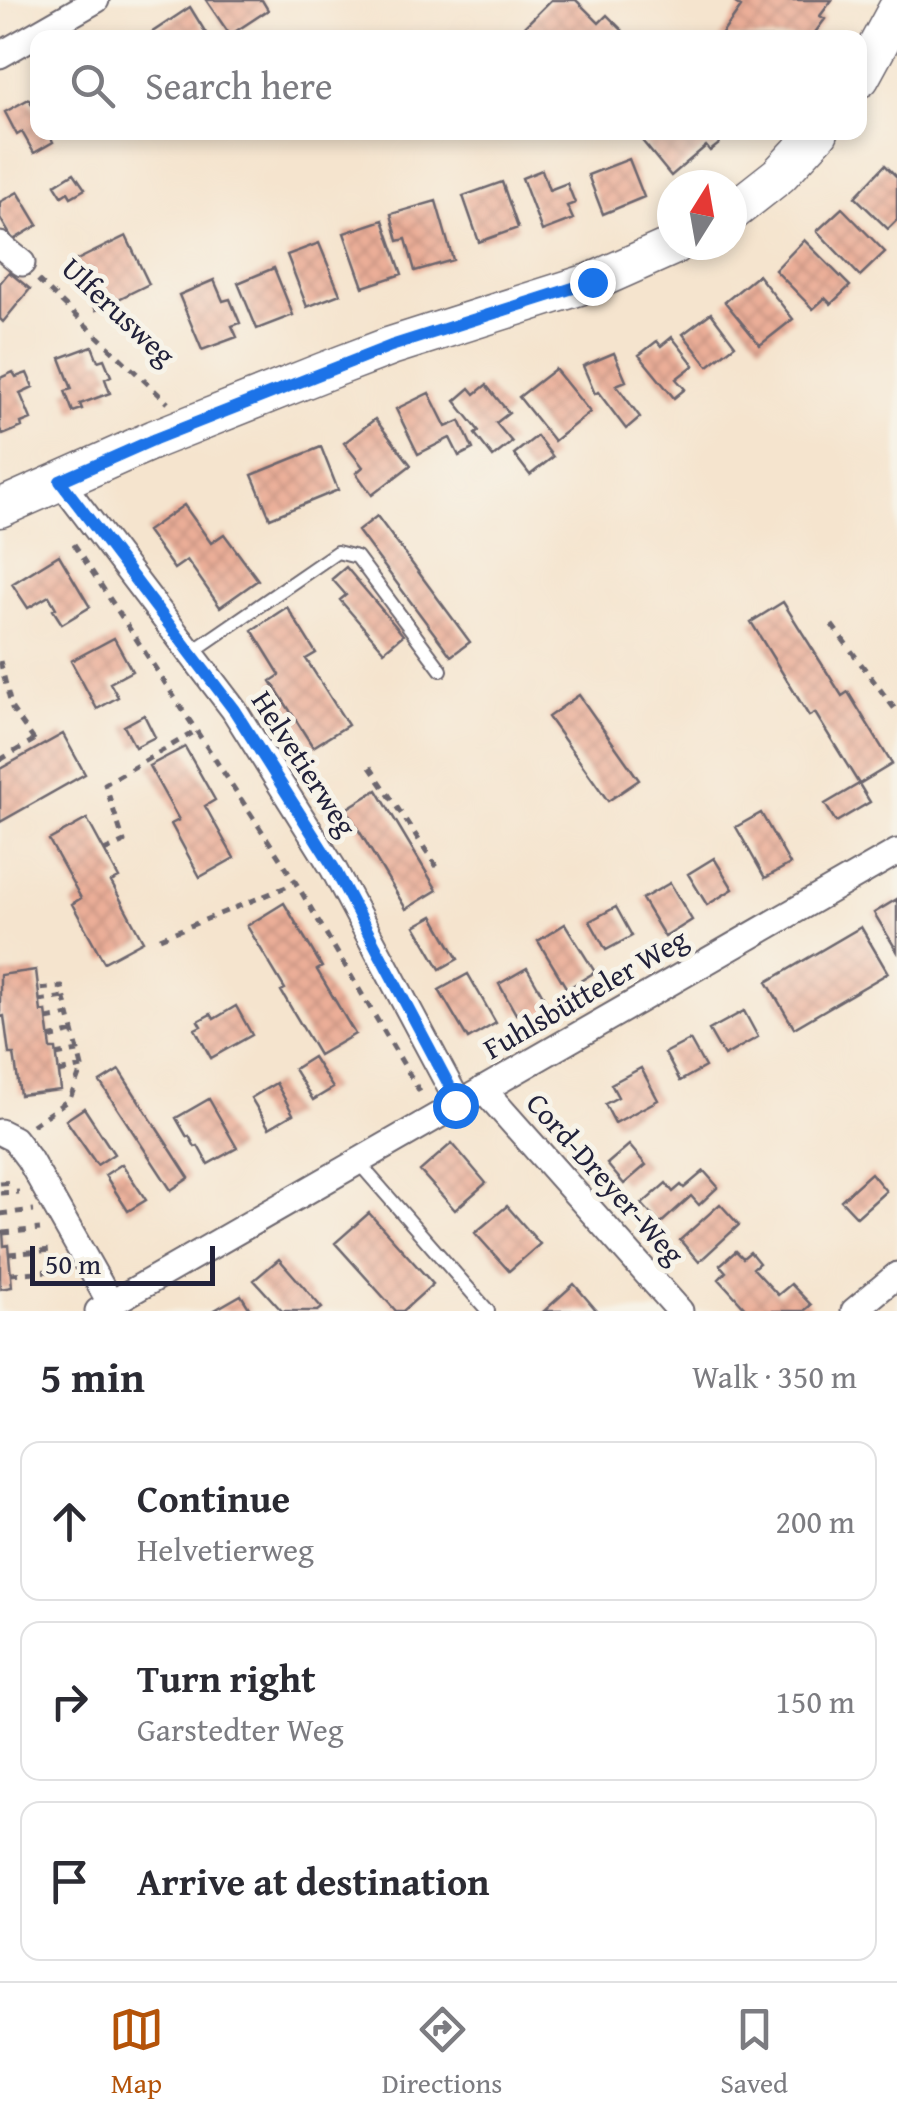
<!DOCTYPE html>
<html lang="en">
<head>
<meta charset="utf-8">
<style>
  body { margin:0; font-family:"Gentium Book Plus",serif; background:#f2f2f3; color:#2b2b33 }
  .compass { position:absolute; left:657px; top:170px; width:90px; height:90px; border-radius:50%; background:#fff; box-shadow:0 5px 15px #0003; rotate:11deg }
  .scale { position:absolute; left:30px; bottom:25px; width:185px; box-sizing:border-box; padding-left:10px; border:5px solid #22223b; border-top:0; font-size:28px; line-height:35px; white-space:nowrap; color:#22223b; -webkit-text-stroke:8px #f7f3e8; paint-order:stroke }
  .stop { position:absolute; width:30px; height:30px; margin:-22px; border:8px solid #1a73e8; border-radius:50%; background:#fff }
  .stop.end { background:#1a73e8; border-color:#fff; box-shadow:0 2px 10px #0008 }
  .list { margin:0; padding:0; list-style:none }
  h2 { display:flex; justify-content:space-between; align-items:center; height:130px; margin:0; padding:0 40px; font-size:42px }
  h2 small { font-size:32px; font-weight:400; color:#7c7c81 }
  .list li { display:grid; grid-template-columns:65px 1fr auto; gap:30px; align-items:center; box-sizing:border-box; height:160px; margin:0 20px 20px; padding:0 20px; border:2px solid #e1e1e2; border-radius:20px }
  .list b { display:block; font-size:38px; white-space:nowrap }
  .list p { margin:0; font-size:32px; white-space:nowrap; color:#7c7c81 }
  .list em { font-size:32px; font-style:normal; color:#7c7c81 }
  .icon { flex:none; width:55px; height:55px; fill:none; stroke:currentColor; stroke-width:2; stroke-linecap:round; stroke-linejoin:round }
  .map { position:relative; flex:none; width:897px; height:1311px; overflow:hidden }
  .search { position:absolute; background:#fff; box-shadow:0 5px 15px #0003; left:30px; right:30px; top:30px; height:110px; display:flex; align-items:center; gap:25px; box-sizing:border-box; padding:0 35px; border-radius:20px; color:#7c7c81; font-size:38px }
  .sheet { height:670px; background:#fff }
  nav { display:flex; justify-content:space-around; align-items:center; box-sizing:border-box; height:140px; border-top:2px solid #e1e1e2; background:#fff; font-size:28px; color:#7c7c81 }
  nav a { display:grid; justify-items:center; gap:5px }
  nav .on { color:#b45309 }
  .map>svg:first-child { display:block }
  .building { fill:url(#building-cross-hatch) }
  .lines { fill:none; stroke-linecap:round; stroke-linejoin:round }
  .lane-casing { stroke:#6c666e; stroke-width:16 }
  .street-casing { stroke:#6c666e; stroke-width:29 }
  .secondary-casing { stroke:#6c666e; stroke-width:41 }
  .path { stroke:#6c666e; stroke-width:5; stroke-dasharray:8 8; stroke-linecap:butt }
  .lane { stroke:#fff; stroke-width:12 }
  .street { stroke:#fff; stroke-width:25 }
  .secondary { stroke:#fff; stroke-width:38 }
  .route { stroke:#1a73e8; stroke-width:12 }
  .labels { text-anchor:middle; dominant-baseline:central; stroke-width:10; stroke-linejoin:round; paint-order:stroke }
  .street-label { font-size:30px; fill:#22223b; stroke:#f7f3e8 }
</style>
</head>
<body>
<div class="map">
<svg width="897" height="1311" viewBox="0 0 897 1311">
  <defs>
    <pattern id="building-cross-hatch" width="8" height="8" patternUnits="userSpaceOnUse" patternTransform="scale(2.5)"><rect width="8" height="8" fill="#ebae98"/><path d="M0 0l8 8M0 8l8-8" fill="none" stroke="#c99584"/></pattern>
  </defs>
  <rect width="100%" height="100%" fill="#f7f3e8"/>
  <filter id="ink" filterUnits="userSpaceOnUse"><feTurbulence type="fractalNoise" baseFrequency=".01" numOctaves="2"/><feDisplacementMap in="SourceGraphic" scale="20" xChannelSelector="R" yChannelSelector="G"/><feConvolveMatrix kernelMatrix="1 2 1 2 8 2 1 2 1" color-interpolation-filters="sRGB"/></filter>
  <filter id="wash" filterUnits="userSpaceOnUse"><feTurbulence type="fractalNoise" baseFrequency=".0048" numOctaves="4" result="noise"/><feDisplacementMap in="SourceGraphic" scale="40" xChannelSelector="R" yChannelSelector="G"/><feGaussianBlur stdDeviation="2.25" result="paint"/><feColorMatrix in="noise" values="0 0 0 0 0 0 0 0 0 0 0 0 0 0 0 0 0 1.4 0 .05"/><feComposite in="paint" operator="in"/></filter>
  <g filter="url(#wash)">
    <rect width="100%" height="100%" fill="#f5e4ce"/>
    <g id="blocks">
      <path class="building" d="M206 0H262L268 10 230 35Z
        M551 0H576L599 23 607 15 624 32 619 38H538L525 26Z
        M731 0H832L820 16 825 19 811 38H719L741 7Z
        M190 7 209 38H154L151 33Z
        M29 99 38 114V132H48L53 142 34 153 22 132 17 135 5 112Z
        M635 132H723L718 137 719 144 710 151 706 146 671 176Z
        M629 159 644 197 603 214 588 175Z
        M885 165 897 177V220L888 229 855 197Z
        M542 170 549 190 567 183 575 203 567 206 573 219 542 231 522 178Z
        M74 173 85 189 71 197 68 192 62 196 55 185Z
        M502 182 518 228 479 242 463 196Z
        M18 192 38 225 13 240 0 218V202Z
        M436 201 453 260 415 271 406 239 398 241 391 214Z
        M842 208 885 252 860 276 817 231Z
        M383 220 402 274 363 287 344 233Z
        M126 236 149 284 96 310 73 262Z
        M804 240 850 286 831 304 825 298 813 309 775 270Z
        M319 243 340 294 307 307 287 255Z
        M274 268 293 315 257 329 238 283Z
        M9 272 30 289 3 322 0 319V283Z
        M758 275 793 319 760 345 725 302Z
        M214 280 223 301 230 299 240 323 232 326 237 337 202 350 179 295Z
        M711 313 735 345 708 366 683 334Z
        M672 337 694 365 676 379 685 389 674 398 639 355 657 341 661 346Z
        M92 346 98 361 104 359 111 376 105 379 110 393 80 404 82 409 73 412 65 391 72 389 60 358Z
        M614 353 626 381 616 385 640 417 626 429 598 392 595 394 583 366Z
        M555 369 590 412 554 441 519 397Z
        M13 372 16 377 27 373 33 387 20 393 31 419 21 423 22 427 3 435 0 429V378Z
        M486 385 509 413 496 423 512 442 493 457 475 434 479 431 455 401 470 388 475 394Z
        M429 393 446 427 460 421 473 449 459 456 450 438 418 454 396 409Z
        M375 419 411 465 372 495 356 473 363 467 344 443Z
        M537 436 553 457 530 475 514 454Z
        M321 447 338 490 270 518 252 475Z
        M184 505 211 543 224 534 258 580 220 607 187 560 174 569 147 531Z
        M377 516 470 642 451 656 358 531Z
        M59 555 90 607 62 624 53 610 56 608 49 596 28 608 12 584Z
        M346 567 403 635 384 651 340 600 346 595 332 579Z
        M783 602 842 696 848 692 892 764 859 784 815 713 809 716 751 622Z
        M287 607 316 653 306 659 348 725 313 747 271 681 280 675 252 630Z
        M114 638 132 671 110 683 118 697 97 709 71 661Z
        M579 695 639 780 608 801 548 717Z
        M144 715 155 737 135 747 124 726Z
        M63 734 85 774 0 822V769Z
        M185 747 215 800 205 806 234 858 200 877 171 824 179 820 149 766Z
        M859 784 870 802 836 822 825 804Z
        M377 790 437 890 406 909 346 809Z
        M761 813 790 864 765 878 736 827Z
        M87 819 119 878 111 882 143 941 104 962 72 904 81 898 49 840Z
        M714 858 733 889 707 905 688 874Z
        M670 883 692 920 665 937 642 899Z
        M897 899V951L874 913Z
        M284 903 322 967 317 970 355 1034 319 1055 281 991 285 989 247 926Z
        M616 907 632 936 606 950 590 921Z
        M433 916 458 959 440 969 415 926Z
        M565 924 595 972 567 989 538 941Z
        M861 927 888 973 794 1028 767 982Z
        M527 968 550 1008 532 1019 526 1009 516 1014 499 984Z
        M36 970 41 1012 46 1011 51 1049H56L61 1090 20 1095 14 1054H9L4 1016 0 1017V975Z
        M468 974 496 1023 468 1039 439 990Z
        M236 1006 252 1035 211 1058 195 1029 201 1026 198 1021 211 1014 214 1019Z
        M744 1011 758 1037 724 1056 709 1030Z
        M690 1040 705 1067 680 1081 665 1053Z
        M313 1057 333 1088 313 1100 294 1069Z
        M641 1068 658 1100 615 1123 605 1104 618 1097 611 1084Z
        M119 1070 189 1178 171 1190 100 1082Z
        M276 1083 293 1114 269 1128 251 1098Z
        M209 1099 237 1148 208 1164 198 1146 195 1147 189 1136 187 1137 176 1118Z
        M84 1108 114 1154 97 1165 66 1120Z
        M452 1143 486 1183 455 1210 420 1171Z
        M629 1145 646 1165 624 1184 607 1164Z
        M122 1164 146 1200 128 1211 105 1175Z
        M704 1171 718 1187 699 1205 691 1196 660 1224 642 1204 666 1183 673 1192 681 1185 684 1188Z
        M871 1173 886 1191 857 1217 841 1200Z
        M720 1204 739 1225 699 1262 680 1240Z
        M507 1206 540 1244 509 1271 475 1233Z
        M369 1213 433 1284 403 1311H396L335 1243Z
        M0 1232H3L4 1246 8 1245 12 1287 0 1289Z
        M736 1251 743 1258 750 1252 759 1263 753 1268 778 1295 791 1284 811 1305 804 1311H748L719 1279 726 1272 720 1265Z
        M279 1259 322 1308 318 1311H282L254 1280Z
        M574 1284 597 1311H544Z
        M241 1295 251 1311H213Z"/>
    </g>
  </g>
  <g filter="url(#ink)">
    <use href="#blocks" fill-opacity="0" stroke="#6c666e" stroke-width="2.5"/>
    <g class="lines">
      <g class="lane-casing">
        <path id="lane" d="M192 652 337 552 357 557 441 670
          M358 1162 488 1311"/>
      </g>
      <g class="street-casing">
        <path id="street" d="M0 55 96 0
          M0 245 22 263
          M60 481 234 710 333 868 458 1102
          M483 1089 680 1311
          M0 1132 14 1139 29 1159 111 1304
          M98 1311 897 852
          M854 1311 897 1275"/>
      </g>
      <g class="secondary-casing">
        <path id="secondary" d="M860 78 897 10
          M732 212 779 175 819 132
          M0 508 155 439 323 372 391 346 592 282 675 245"/>
      </g>
      <path class="path" d="M38 280 168 403
        M74 544 296 883 423 1097
        M832 625 897 712
        M0 661 12 709 39 747
        M0 760 34 740
        M370 767 439 870
        M0 768V769
        M104 851 124 842 105 784 196 731
        M160 938 296 883
        M39 1001 65 997
        M47 1019 69 1015
        M49 1038 73 1032
        M56 1055 78 1051
        M59 1072 82 1067
        M32 1125 70 1099 82 1067 62 987 38 989
        M0 1183 13 1182
        M0 1193 19 1192
        M0 1214 34 1210
        M3 1233 40 1229
        M9 1254 51 1250
        M11 1274 62 1270"/>
      <use href="#lane" class="lane"/>
      <use href="#street" class="street"/>
      <use href="#secondary" class="secondary"/>
    </g>
  </g>
  <g class="lines" filter="url(#ink)">
    <path class="route" d="M455 1105 458 1102 334 868 234 710 60 481 155 439 391 346 592 282"/>
  </g>
  <g class="labels">
    <g class="street-label">
      <text transform="translate(119 311) rotate(43)">Ulferusweg</text>
      <text transform="translate(305 763) rotate(57)">Helvetierweg</text>
      <text transform="translate(585 993) rotate(-30)">Fuhlsbütteler Weg</text>
      <text transform="translate(606 1178) rotate(48)">Cord-Dreyer-Weg</text>
    </g>
  </g>
</svg>
<svg class="compass" viewBox="-18 -18 36 36"><path d="M0-13l5 13h-10z" fill="#e53935"/><path d="M0 13l5-13h-10z" fill="#7c7c81"/></svg>
<div class="scale">50 m</div>
<div class="stop" style="left:455px;top:1105px"></div>
<div class="stop end" style="left:592px;top:282px"></div>
<div class="search"><svg class="icon" aria-label="search" viewBox="0 0 24 24"><circle cx="10" cy="10" r="6"/><path d="M15 15l6 6"/></svg>Search here</div>
</div>
<section class="sheet">
<h2>5 min<small>Walk · 350 m</small></h2>
<ul class="list">
<li><svg class="icon" aria-label="ahead" viewBox="0 0 24 24"><path d="M12 20V5M6 11l6-6 6 6"/></svg><div><b>Continue</b><p>Helvetierweg</p></div><em>200 m</em></li>
<li><svg class="icon" aria-label="right" viewBox="0 0 24 24"><path d="M7 20v-9h11M14 6l5 5-5 5"/></svg><div><b>Turn right</b><p>Garstedter Weg</p></div><em>150 m</em></li>
<li><svg class="icon" aria-label="arrive" viewBox="0 0 24 24"><path d="M6 21V4h12l-3 4 3 4H6"/></svg><div><b>Arrive at destination</b></div></li>
</ul>
</section>
<nav>
<a class="on"><svg class="icon" aria-label="map" viewBox="0 0 24 24"><path d="M3 6l6-2 6 2 6-2v14l-6 2-6-2-6 2zM9 4v14M15 6v14"/></svg>Map</a>
<a><svg class="icon" aria-label="directions" viewBox="0 0 24 24"><path d="M12 3l9 9-9 9-9-9zM9 14v-3h6M13 9l2 2-2 2"/></svg>Directions</a>
<a><svg class="icon" aria-label="saved" viewBox="0 0 24 24"><path d="M7 4h10v16l-5-4-5 4z"/></svg>Saved</a>
</nav>
</body>
</html>
